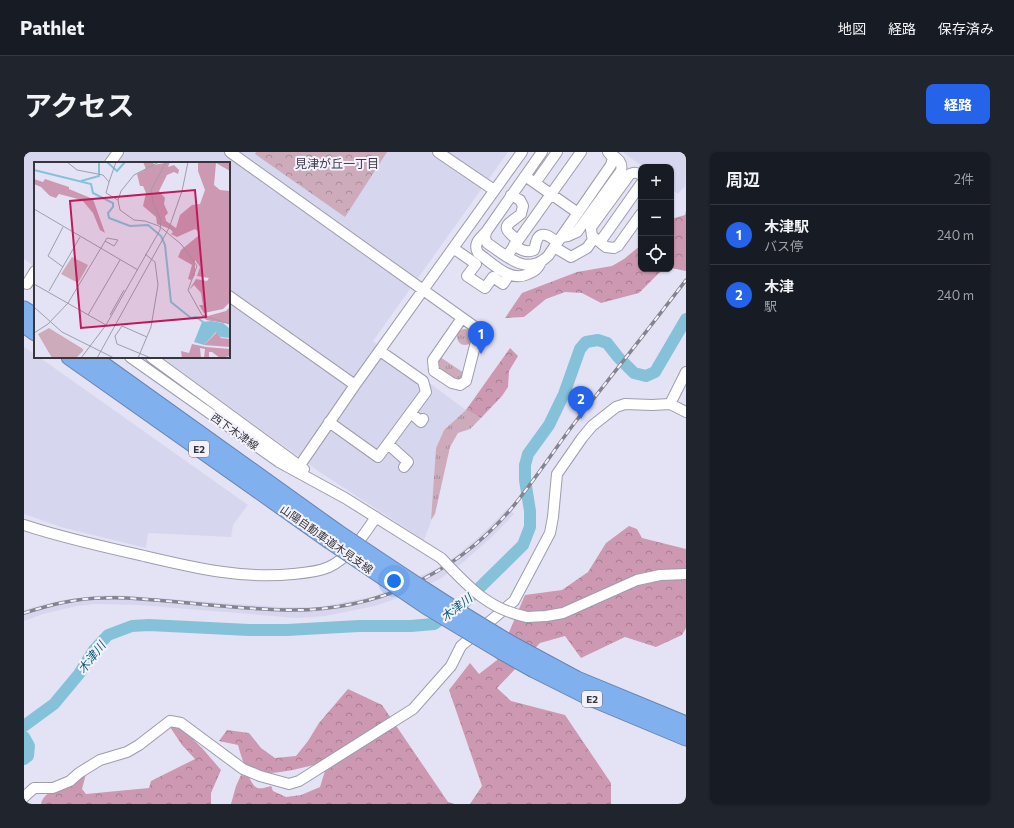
<!DOCTYPE html>
<html lang="ja">
<head>
<meta charset="utf-8">
<style>
  body { margin:0; font-family:Commissioner,"Noto Sans JP",sans-serif; background:#20242c; color:#f1f3f6 }
  .controls { position:absolute; right:12px; top:12px; display:grid; overflow:hidden; border-radius:8px; box-shadow:0 1px 3px #0004 }
  .controls button { width:36px; height:36px; display:grid; place-items:center; padding:0; border:0; border-bottom:1px solid #363941; background:#171b24; color:#f1f3f6; font:20px sans-serif }
  .you { position:absolute; left:370px; top:429px; width:14px; height:14px; margin:-10px; border:3px solid #fff; border-radius:50%; background:#1a73e8; box-shadow:0 0 0 6px #1a73e833 }
  .badge { display:grid; place-items:center; width:26px; height:26px; border-radius:50%; background:#2563eb; color:#fff; font-size:13px; font-weight:700 }
  .pin { position:absolute; translate:-50% -33px; filter:drop-shadow(0 1px 2px #0008) }
  .pin::after { content:''; position:absolute; top:21px; width:14px; height:12px; background:inherit; clip-path:polygon(0 0,100% 0,50% 100%) }
  .list { margin:0; padding:0; list-style:none }
  h2 { display:flex; justify-content:space-between; align-items:center; height:52px; margin:0; padding:0 16px; font-size:17px }
  h2 small { font-size:13px; font-weight:400; color:#9ea1a6 }
  .list li { display:grid; grid-template-columns:26px 1fr auto; gap:12px; align-items:center; box-sizing:border-box; height:60px; padding:0 16px; border-top:1px solid #363941 }
  .list b { display:block; font-size:15px; white-space:nowrap }
  .list p { margin:0; font-size:13px; white-space:nowrap; color:#9ea1a6 }
  .list em { font-size:13px; font-style:normal; color:#9ea1a6 }
  .icon { flex:none; width:22px; height:22px; fill:none; stroke:currentColor; stroke-width:2; stroke-linecap:round; stroke-linejoin:round }
  .map { position:relative; flex:none; width:662px; height:652px; overflow:hidden; border-radius:8px }
  header { display:flex; align-items:center; gap:24px; box-sizing:border-box; height:56px; padding:0 20px; background:#171b24; border-bottom:1px solid #363941 }
  header strong { font-size:19px }
  nav { display:flex; gap:22px; margin-inline-start:auto; font-size:14px }
  .intro { display:flex; align-items:center; justify-content:space-between; box-sizing:border-box; height:96px; padding:0 24px }
  h1 { margin:0; font-size:28px }
  .button { padding:10px 18px; border-radius:8px; background:#2563eb; color:#fff; font-size:14px; font-weight:700 }
  main { display:flex; gap:24px; padding:0 24px }
  aside { flex:1; background:#171b24; border-radius:8px; box-shadow:0 1px 3px #0004 }
  .map>svg:first-child { display:block }
  .built { fill:#d7d6ef }
  .grass { fill:url(#grass-tufts) }
  .forest { fill:url(#forest-crowns) }
  .park { fill:url(#park-crowns) }
  .lines { fill:none; stroke-linecap:round; stroke-linejoin:round }
  .river { stroke:#85c2da; stroke-width:12 }
  .minor-casing { stroke:#9d9dad; stroke-width:12 }
  .highway-casing { stroke:#6785b0; stroke-width:17 }
  .minor { stroke:#fff; stroke-width:10 }
  .highway { stroke:#81b0ee; stroke-width:15 }
  .rail-casing { stroke:#84838f; stroke-width:3.5 }
  .rail { stroke:#f2f1fc; stroke-width:2; stroke-dasharray:6; stroke-linecap:butt }
  .minor-bridge-casing { stroke:#9d9dad; stroke-width:12; stroke-linecap:butt }
  .highway-bridge-casing { stroke:#6785b0; stroke-width:17; stroke-linecap:butt }
  .minor-bridge { stroke:#fff; stroke-width:10 }
  .highway-bridge { stroke:#81b0ee; stroke-width:15 }
  .labels { text-anchor:middle; dominant-baseline:central; stroke-width:4; stroke-linejoin:round; paint-order:stroke }
  .shield { fill:#f2f1fc; stroke:#6e6e76; stroke-width:1 }
  .shield-label { font-size:10px; font-weight:bold; fill:#36363d }
  .street-label { font-size:11px; fill:#36363d; stroke:#f2f1fc }
  .neighbourhood-label { font-size:12px; fill:#393947; stroke:#f2f1fc }
  .water-label { font-size:12px; font-style:italic; fill:#106079; stroke:#f2f1fc }
  .inset-river { fill:none; stroke:#85c2da; stroke-width:2 }
  .inset-road { fill:none; stroke:#9e9eab; stroke-width:1 }
  .view { fill:#c2185b; fill-opacity:0.15; stroke:#c2185b; stroke-width:2 }
  .inset-edge { fill:none; stroke:#36363d; stroke-width:2 }
</style>
</head>
<body>
<header>
<strong>Pathlet</strong>
<nav><a>地図</a><a>経路</a><a>保存済み</a></nav>
</header>
<div class="intro"><h1>アクセス</h1><a class="button">経路</a></div>
<main>
<div class="map">
<svg width="662" height="652" viewBox="0 0 662 652">
  <defs>
    <pattern id="grass-tufts" width="24" height="20" patternUnits="userSpaceOnUse"><rect width="24" height="20" fill="#cdabbb"/><path d="M3 7l-1-3M5 7V3M7 7l1-3M15 17l-1-3M17 17v-4M19 17l1-3" fill="none" stroke="#a78c99"/></pattern>
    <pattern id="forest-crowns" width="20" height="18" patternUnits="userSpaceOnUse"><rect width="20" height="18" fill="#cd98b1"/><path d="M2 6a3 3 0 1 1 6 0M12 15a3 3 0 1 1 6 0" fill="none" stroke="#a77d91"/></pattern>
    <pattern id="park-crowns" width="20" height="18" patternUnits="userSpaceOnUse"><rect width="20" height="18" fill="#cdabbb"/><path d="M2 6a3 3 0 1 1 6 0M12 15a3 3 0 1 1 6 0" fill="none" stroke="#a78c99"/></pattern>
  </defs>
  <rect width="100%" height="100%" fill="#e4e3f5"/>
  <path class="built" d="M0 0H484L349 189 442 258 420 278 412 296 407 369 400 388 297 321 137 205H205V11H11V115L0 107Z
    M599 0H662L661 34 654 42 647 37V15H619Z
    M0 195 11 202V205H15L224 353 209 373 207 385 124 381 122 396 40 376 0 362Z
    M484 356 490 362 470 383 437 412 416 427 374 446 351 454 301 464 274 466 114 453 70 452 53 454 19 462 0 469V458L17 453 39 448 69 444 91 443 256 455H295L351 444 410 418 431 405 458 382Z"/>
  <path class="grass" d="M433 185a8 8 0 1 1 16 0a8 8 0 1 1-16 0Z
    M416 205 440 221 436 227 432 228 416 218 414 209Z
    M442 258 457 266 446 277 434 281 426 295 411 362 407 368 412 296 420 278Z"/>
  <path class="forest" d="M662 59V119L647 116V67L661 63Z
    M617 93V117H640L635 121 615 141 577 151 558 141 541 140 522 147 500 165 481 166 498 141 553 120 588 114 600 107Z
    M486 196 494 204 485 219 484 235 478 244 457 266 442 258Z
    M605 374 613 377 618 386 662 397V476L658 483 632 495 601 485 557 506 541 484 516 491 473 536 487 549 541 563 587 631V652H446L458 634 425 538 446 511 455 522 473 508 501 443 538 438 564 420 582 391Z
    M324 537 358 553 424 650 431 652H207L212 634 217 623 225 625C231 638 234 638 247 634L249 639 262 645 277 643 296 635 301 619 290 613C273 617 235 628 222 614 218 609 216 600 214 593L195 589 203 578 225 581 237 596 251 606 272 604 284 589 295 571Z
    M154 573 178 596 197 618 187 641V652H17C19 638 50 628 62 622L58 637 62 642 125 636 127 629 171 607 158 593 146 575Z"/>
  <path class="park" d="M232 0H363L321 65 231 2Z"/>
  <g class="lines">
    <path class="river" d="M0 574 30 552 55 522 70 498 84 483 108 474 125 473 225 478H263L335 474H387L410 472 437 454 499 393 506 375V359L501 328V313L504 302 525 273 540 242 556 197 562 190 574 188 583 191 594 205 610 221 622 224 631 220 662 167
      M0 585 5 594 4 604 0 607"/>
    <g class="minor-casing">
      <path id="minor" d="M206 0 451 175 454 182 442 229 436 233 428 231 410 219 409 208 438 166
        M414 0 470 38
        M518 0 462 80 461 86 463 91C483 104 502 125 524 104L587 13 589 6 584 0
        M86 11 94 0
        M617 23C613 20 610 20 606 22L568 74 567 77 568 84 582 95 590 96 594 94 617 62
        M501 24 554 61
        M511 31 533 0
        M487 43 496 48 499 54 497 62C484 73 474 74 494 88
        M462 80C455 87 449 92 454 101 468 111 486 131 504 122 511 119 514 117 517 110
        M537 85 544 84 553 80 597 19C599 10 594 7 587 2
        M576 90 617 32
        M490 93C497 98 502 101 510 98 512 94 511 91 513 88 517 77 528 86 533 90
        M530 95 547 105 563 96 570 86
        M429 96 452 112 443 124 461 136 469 125 479 132 485 123
        M483 104 557 0
        M3 132 11 119
        M205 144 331 233
        M106 205 255 310 321 346 417 406
        M127 205 280 317
        M646 252 662 220
        M387 261 397 270 399 267
        M305 270 354 305 402 240 399 229 356 199
        M364 292 384 310 380 315
        M272 319 331 233 498 0
        M0 373C39 386 80 395 120 404 171 416 217 427 269 422 281 421 294 420 305 415 326 405 339 384 352 365
        M503 465 522 464 539 461 613 428 636 423 662 422
        M0 645 10 636H29L46 629 55 621 76 608 103 600 115 593 146 569 157 571 219 617 236 624 265 632 275 629 389 557 427 514 437 494 490 449 526 381 529 365 533 322 558 286 568 274 592 255 601 252 628 253 646 252 662 260"/>
    </g>
    <g class="highway-casing">
      <path id="highway" d="M0 157 11 164
        M0 173 11 181
        M45 205 304 388
        M69 205 312 379
        M488 492 553 527 662 572
        M478 500 510 518 566 546 662 586"/>
    </g>
    <use href="#minor" class="minor"/>
    <use href="#highway" class="highway"/>
    <g class="rail-casing">
      <path id="rail" d="M0 461C26 453 52 446 80 446 97 445 115 447 132 448 175 452 219 457 262 458 349 460 430 424 487 357 510 329 530 298 552 269 589 222 626 175 662 128"/>
    </g>
    <use href="#rail" class="rail"/>
    <g class="minor-bridge-casing">
      <path id="minor-bridge" d="M417 406C444 434 463 457 503 465"/>
    </g>
    <g class="highway-bridge-casing">
      <path id="highway-bridge" d="M312 379C370 418 428 457 488 492
        M304 388 403 455 478 500"/>
    </g>
    <use href="#minor-bridge" class="minor-bridge"/>
    <use href="#highway-bridge" class="highway-bridge"/>
  </g>
  <g class="labels">
    <g class="shield">
      <rect x="165" y="289" width="20" height="16" rx="3"/>
      <rect x="558" y="539" width="20" height="16" rx="3"/>
    </g>
    <g class="shield-label">
      <text x="175" y="297">E2</text>
      <text x="568" y="547">E2</text>
    </g>
    <g class="street-label">
      <text transform="translate(211 279) rotate(35)">西下木津線</text>
      <text transform="translate(303 387) rotate(35)">山陽自動車道木見支線</text>
    </g>
    <g class="neighbourhood-label">
      <text x="313" y="11">見津が丘一丁目</text>
    </g>
    <g class="water-label">
      <text transform="translate(432 455) rotate(-38)">木津川</text>
      <text transform="translate(67 505) rotate(-52)">木津川</text>
    </g>
  </g>
  <g transform="translate(10 10)">
    <rect width="196" height="196" fill="#e4e3f5"/>
    <path d="M109 0H119L120 3 136 0 134 5 140 3 145 8 144 12 140 10 133 13 125 29 131 36 130 42 134 51 131 54 132 59 142 66 146 53 158 43 166 42 171 28 164 9V0H196V9L182 1 180 23 186 28 196 29V140L189 147 170 151 165 143H169L167 131 160 123 155 128 162 117 173 119 175 116 163 114 166 105 161 98V113L157 118 154 117 158 103 144 95 147 88 164 74 165 70 161 67 143 75 137 72 139 70 136 67 123 62 122 55 109 44 112 31 109 24H106L103 12 112 7ZM0 17 9 20 11 17 35 25V27L59 37 71 71 66 68 59 51 48 38 25 32 22 36 16 34 7 25 0 22ZM196 145V162L172 158 170 155 192 149ZM183 170 187 176 196 177V185L170 183ZM158 182 172 185 196 187V194L186 196 178 190H175V196H170L171 187 166 186 167 196H148L147 189 155 191Z" fill="#cd98b1"/>
    <path d="M38 95 54 103 44 121 27 112ZM15 166 49 187V189L42 196H18L4 172Z" fill="#cdabbb"/>
    <path d="M177 159 189 161 196 167V176L187 175 182 170 170 183 160 180 168 160Z" fill="#85c2da"/>
    <path class="inset-river" d="M73 0 83 9 91 0M0 8 57 22 59 31 79 41V45L74 51 75 56 96 64 114 63 127 74 131 83 137 140 157 156 162 155 172 162M47 19 65 14V0"/>
    <path class="inset-road" d="M33 0 43 8 69 13 75 20 72 31 84 38M125 0 100 13 87 29 84 38 86 48 100 58 111 59 125 64 147 82 163 104 154 128 168 153 196 162M75 20 82 0M0 47 104 108M29 65 14 94 29 105M0 122 72 163M15 129 46 75M0 145 28 170 80 196M54 153 86 98M76 153 90 128M0 171 14 162 34 141 73 76 84 78 80 84 71 79M113 175 88 164 81 174 83 182 117 196M47 196 72 163 126 68 127 58 119 41 117 28 132 0M63 196 135 66 148 29 154 0M104 196 117 165 124 123 121 100 111 92"/>
    <path class="view" d="M161 28 172 155 47 166 36 39Z"/>
    <rect width="196" height="196" class="inset-edge"/>
  </g>
</svg>
<div class="controls">
<button>+</button>
<button>−</button>
<button><svg class="icon" aria-label="locate" viewBox="0 0 24 24"><circle cx="12" cy="12" r="6"/><path d="M12 2v4M12 18v4M2 12h4M18 12h4"/></svg></button>
</div>
<div class="you"></div>
<div class="pin badge" style="left:457px;top:202px">1</div>
<div class="pin badge" style="left:557px;top:267px">2</div>
</div>
<aside>
<h2>周辺<small>2件</small></h2>
<ul class="list">
<li><span class="badge">1</span><div><b>木津駅</b><p>バス停</p></div><em>240 m</em></li>
<li><span class="badge">2</span><div><b>木津</b><p>駅</p></div><em>240 m</em></li>
</ul>
</aside>
</main>
</body>
</html>
